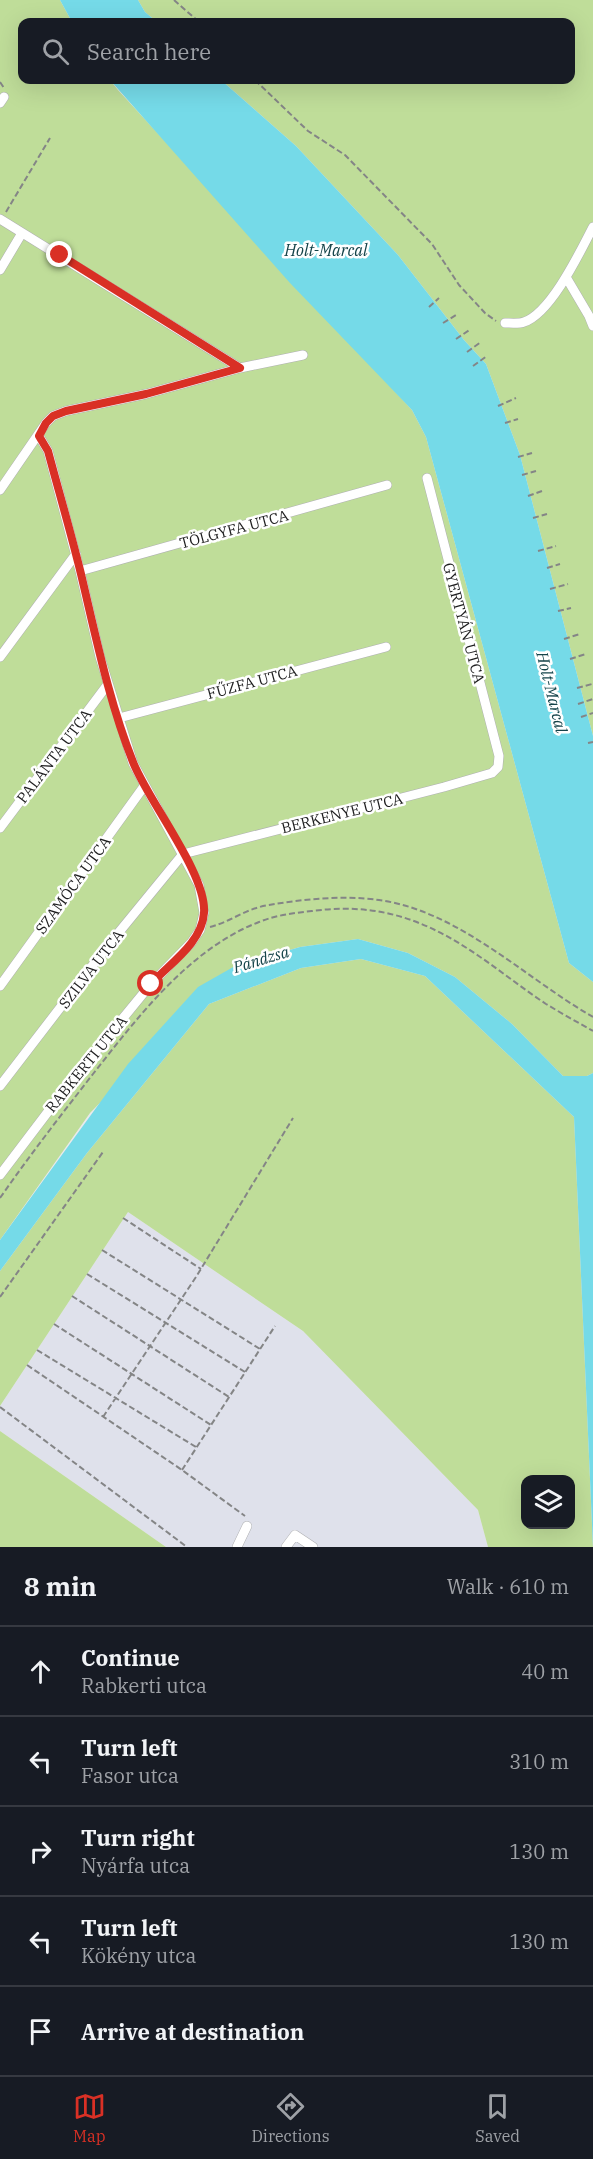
<!DOCTYPE html>
<html lang="en">
<head>
<meta charset="utf-8">
<style>
  body { margin:0; font-family:"IBM Plex Serif",serif; background:#20242c; color:#f1f3f6 }
  .controls { position:absolute; right:18px; bottom:18px; display:grid; overflow:hidden; border-radius:12px; box-shadow:0 6px 24px #0002 }
  .controls button { width:54px; height:54px; display:grid; place-items:center; padding:0; border:0; border-bottom:2px solid #363941; background:#171b24; color:#f1f3f6; font:30px sans-serif }
  .stop { position:absolute; width:18px; height:18px; margin:-14px; border:4px solid #d93025; border-radius:50%; background:#fff }
  .stop.end { background:#d93025; border-color:#fff; box-shadow:0 2px 6px #0008 }
  .list { margin:0; padding:0; list-style:none }
  h2 { display:flex; justify-content:space-between; align-items:center; height:78px; margin:0; padding:0 24px; font-size:26px }
  h2 small { font-size:20px; font-weight:400; color:#9ea1a6 }
  .list li { display:grid; grid-template-columns:39px 1fr auto; gap:18px; align-items:center; box-sizing:border-box; height:90px; padding:0 24px; border-top:2px solid #363941 }
  .list b { display:block; font-size:22px; white-space:nowrap }
  .list p { margin:0; font-size:20px; white-space:nowrap; color:#9ea1a6 }
  .list em { font-size:20px; font-style:normal; color:#9ea1a6 }
  .icon { flex:none; width:33px; height:33px; fill:none; stroke:currentColor; stroke-width:2; stroke-linecap:round; stroke-linejoin:round }
  .map { position:relative; flex:none; width:593px; height:1547px; overflow:hidden }
  .search { position:absolute; background:#171b24; box-shadow:0 6px 24px #0002; left:18px; right:18px; top:18px; height:66px; display:flex; align-items:center; gap:15px; box-sizing:border-box; padding:0 21px; border-radius:12px; color:#9ea1a6; font-size:22px }
  .sheet { height:528px; background:#171b24 }
  nav { display:flex; justify-content:space-around; align-items:center; box-sizing:border-box; height:84px; border-top:2px solid #363941; background:#171b24; font-size:16px; color:#9ea1a6 }
  nav a { display:grid; justify-items:center; gap:3px }
  nav .on { color:#d93025 }
  .map>svg:first-child { display:block }
  .built { fill:#dfe1eb }
  .green { fill:#bfdd99; fill-rule:evenodd }
  .water { fill:#75dae8 }
  .lines { fill:none; stroke-linecap:round; stroke-linejoin:round }
  .street-casing { stroke:#afb0b2; stroke-width:10 }
  .path { stroke:#848586; stroke-width:2; stroke-dasharray:6 3; stroke-linecap:butt }
  .street { stroke:#fff; stroke-width:9 }
  .route { stroke:#d93025; stroke-width:8 }
  .labels { text-anchor:middle; dominant-baseline:central; stroke-width:5; stroke-linejoin:round; paint-order:stroke }
  .street-label { font-size:15px; fill:#1d1d1e; stroke:#fff }
  .water-label { font-size:16px; font-style:italic; fill:#144349; stroke:#fff }
</style>
</head>
<body>
<div class="map">
<svg width="593" height="1547" viewBox="0 0 593 1547">
  <rect width="100%" height="100%" fill="#e9eaec"/>
  <path class="built" d="M128 1212 303 1331 478 1510 488 1547H166L0 1431V1406Z"/>
  <path class="green" d="M0 0H60L72 22H22V80H110L118 90 412 410 426 437 569 963 593 982V1073L587 1076H563L512 1024 455 977 408 953 358 939 300 947 235 966 90 1113 0 1240Z
    M138 0H593V736L520 455 486 364 464 340 398 255 296 146 221 80H570V22H157L145 12Z
    M361 959 425 976 574 1117 593 1547H488L478 1510 303 1331 128 1212 0 1406V1271L87 1153 209 1004 301 968ZM526 1480H570V1524H526Z
    M0 1431 166 1547H0Z"/>
  <path class="water" d="M60 0H138L145 12 157 22H72Z
    M110 80H221L296 146 398 255 464 340 486 364 520 455 593 736V982L569 963 426 437 412 410 290 283Z
    M358 939 408 953 455 977 512 1024 563 1076H587L593 1073V1547L574 1117 425 976 361 959 301 968 209 1004 87 1153 0 1271V1240L128 1064 198 987 235 966 300 947Z"/>
  <g class="lines">
    <g class="street-casing">
      <path id="street" d="M0 103 4 97
        M0 219 240 368
        M0 270 22 233
        M566 277 589 316 593 326
        M505 323C510 323 519 324 524 322 551 313 580 252 593 227
        M0 490 46 423 53 416 66 411 146 394 240 368 303 355
        M80 571 387 485
        M0 657 76 554
        M119 718 386 647
        M0 828 108 684
        M0 986 145 785
        M0 1086 106 948 183 854 444 787 492 773 498 767 499 756 427 478
        M0 1175 69 1084 151 984 191 943 200 930 204 913 199 885 133 763 100 657 80 571 48 451 39 436
        M237 1547 247 1526
        M286 1547 295 1535 313 1547"/>
    </g>
    <path class="path" d="M174 0 199 22
      M255 80 308 131 345 155 432 244 459 285 485 313 496 321
      M0 82 4 88
      M6 212 50 138
      M429 307 439 298
      M443 323 456 315
      M456 339 471 329
      M467 352 481 342
      M473 366 487 356
      M498 406 516 398
      M505 423 518 419
      M518 457 532 453
      M522 475 536 471
      M528 496 542 491
      M533 518 547 514
      M538 551 556 546
      M547 568 560 564
      M550 589 568 584
      M558 611 571 608
      M564 639 580 634
      M570 659 586 654
      M577 688 592 684
      M578 704 593 699
      M581 717 593 713
      M588 743 593 742
      M210 927C230 922 247 908 269 905 304 899 344 895 379 900 459 911 525 978 593 1017
      M0 1198C30 1155 61 1115 93 1074 138 1017 189 949 259 922 276 915 294 913 312 911 350 906 384 909 419 923 467 942 504 976 546 1004 561 1013 577 1022 593 1031
      M123 1218 201 1269
      M102 1250 260 1349
      M87 1274 245 1372
      M72 1296 229 1397
      M0 1297 103 1152
      M54 1324 211 1425
      M37 1350 196 1447
      M27 1365 182 1470 245 1516
      M0 1407 187 1547
      M103 1417 196 1277 293 1118
      M182 1470 275 1326"/>
    <use href="#street" class="street"/>
  </g>
  <g class="lines">
    <path class="route" d="M60 255 240 368 146 394 66 411 53 416 46 423 39 436 48 451C59 492 71 533 81 574 96 637 109 702 133 762 148 801 207 874 204 913 202 943 169 964 151 984"/>
  </g>
  <g class="labels">
    <g class="street-label">
      <text transform="translate(234 529) rotate(-15)">TÖLGYFA UTCA</text>
      <text transform="translate(464 623) rotate(75)">GYERTYÁN UTCA</text>
      <text transform="translate(252 682) rotate(-15)">FŰZFA UTCA</text>
      <text transform="translate(54 756) rotate(-53)">PALÁNTA UTCA</text>
      <text transform="translate(342 813) rotate(-14)">BERKENYE UTCA</text>
      <text transform="translate(73 885) rotate(-54)">SZAMÓCA UTCA</text>
      <text transform="translate(91 969) rotate(-52)">SZILVA UTCA</text>
      <text transform="translate(86 1064) rotate(-51)">RABKERTI UTCA</text>
    </g>
    <g class="water-label">
      <text x="326" y="250">Holt-Marcal</text>
      <text transform="translate(552 692) rotate(76)">Holt-Marcal</text>
      <text transform="translate(261 959) rotate(-17)">Pándzsa</text>
    </g>
  </g>
</svg>
<div class="controls">
<button><svg class="icon" aria-label="layers" viewBox="0 0 24 24"><path d="M12 4l9 5-9 5-9-5zM3 14l9 5 9-5"/></svg></button>
</div>
<div class="stop" style="left:151px;top:984px"></div>
<div class="stop end" style="left:60px;top:255px"></div>
<div class="search"><svg class="icon" aria-label="search" viewBox="0 0 24 24"><circle cx="10" cy="10" r="6"/><path d="M15 15l6 6"/></svg>Search here</div>
</div>
<section class="sheet">
<h2>8 min<small>Walk · 610 m</small></h2>
<ul class="list">
<li><svg class="icon" aria-label="ahead" viewBox="0 0 24 24"><path d="M12 20V5M6 11l6-6 6 6"/></svg><div><b>Continue</b><p>Rabkerti utca</p></div><em>40 m</em></li>
<li><svg class="icon" aria-label="left" viewBox="0 0 24 24"><path d="M17 20v-9H6M10 6l-5 5 5 5"/></svg><div><b>Turn left</b><p>Fasor utca</p></div><em>310 m</em></li>
<li><svg class="icon" aria-label="right" viewBox="0 0 24 24"><path d="M7 20v-9h11M14 6l5 5-5 5"/></svg><div><b>Turn right</b><p>Nyárfa utca</p></div><em>130 m</em></li>
<li><svg class="icon" aria-label="left" viewBox="0 0 24 24"><path d="M17 20v-9H6M10 6l-5 5 5 5"/></svg><div><b>Turn left</b><p>Kökény utca</p></div><em>130 m</em></li>
<li><svg class="icon" aria-label="arrive" viewBox="0 0 24 24"><path d="M6 21V4h12l-3 4 3 4H6"/></svg><div><b>Arrive at destination</b></div></li>
</ul>
</section>
<nav>
<a class="on"><svg class="icon" aria-label="map" viewBox="0 0 24 24"><path d="M3 6l6-2 6 2 6-2v14l-6 2-6-2-6 2zM9 4v14M15 6v14"/></svg>Map</a>
<a><svg class="icon" aria-label="directions" viewBox="0 0 24 24"><path d="M12 3l9 9-9 9-9-9zM9 14v-3h6M13 9l2 2-2 2"/></svg>Directions</a>
<a><svg class="icon" aria-label="saved" viewBox="0 0 24 24"><path d="M7 4h10v16l-5-4-5 4z"/></svg>Saved</a>
</nav>
</body>
</html>
